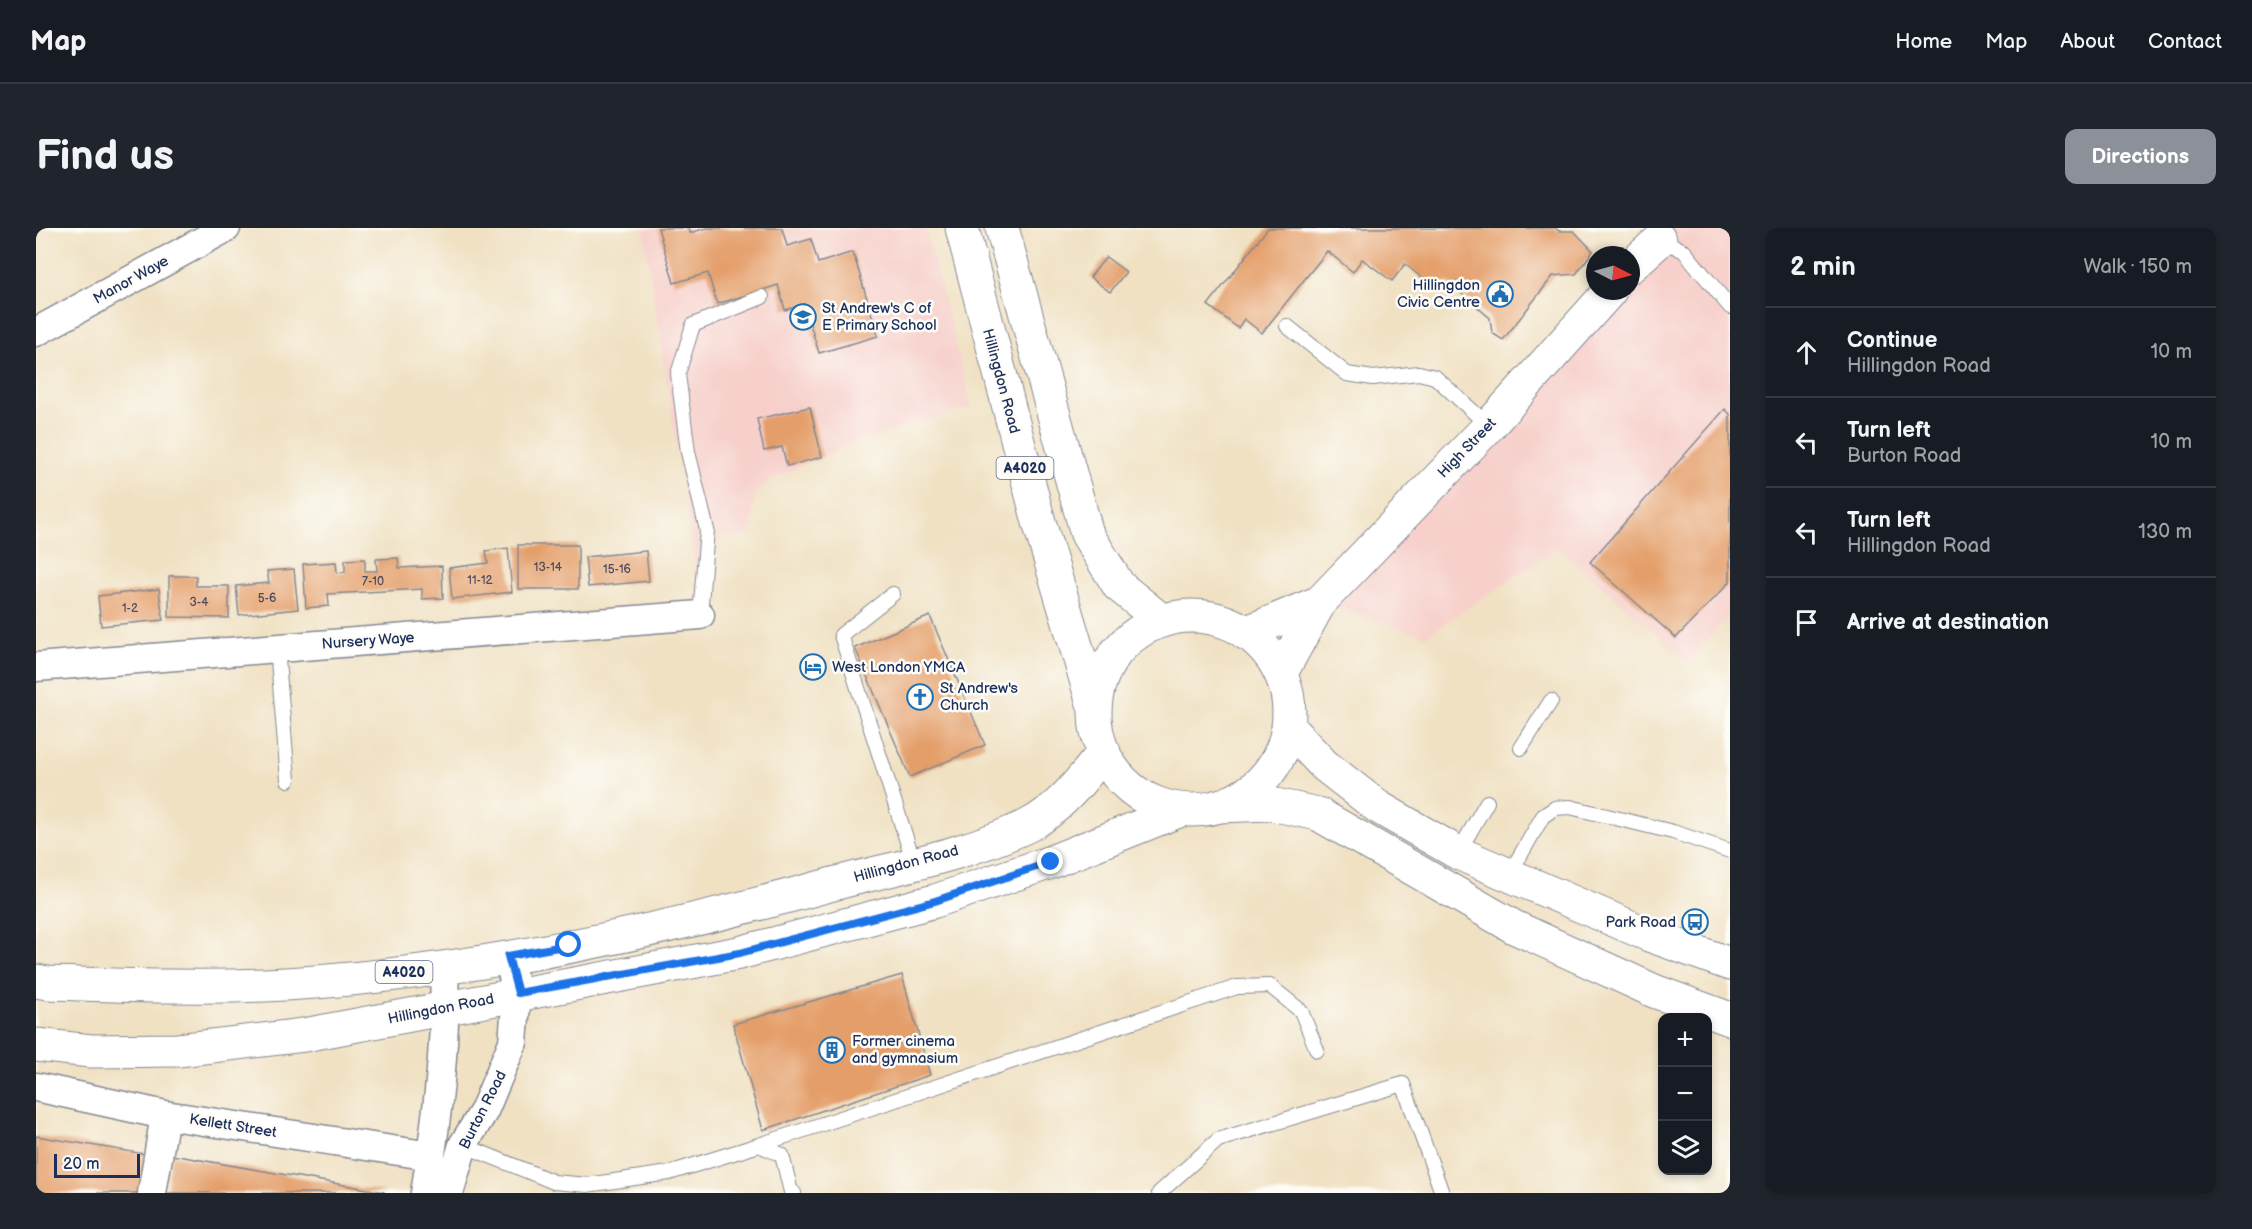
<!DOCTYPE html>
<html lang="en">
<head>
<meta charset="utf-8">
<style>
  body { margin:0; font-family:"Balsamiq Sans",sans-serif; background:#20242c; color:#f1f3f6 }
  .controls { position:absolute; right:18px; bottom:18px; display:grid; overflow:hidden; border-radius:12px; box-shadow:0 3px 9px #0003 }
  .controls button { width:54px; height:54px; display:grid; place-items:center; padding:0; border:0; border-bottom:2px solid #363941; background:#171b24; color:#f1f3f6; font:30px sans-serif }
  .compass { position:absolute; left:1550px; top:18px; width:54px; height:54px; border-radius:50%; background:#171b24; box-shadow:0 3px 9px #0003; rotate:96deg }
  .scale { position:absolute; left:18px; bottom:15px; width:86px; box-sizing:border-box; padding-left:6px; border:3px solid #1b2f5e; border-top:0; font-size:16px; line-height:21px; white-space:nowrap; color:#1b2f5e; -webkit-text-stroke:4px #fdfcf7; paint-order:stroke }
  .stop { position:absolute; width:18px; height:18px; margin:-14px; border:4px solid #1a73e8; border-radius:50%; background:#fff }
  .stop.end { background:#1a73e8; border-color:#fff; box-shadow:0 2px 6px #0008 }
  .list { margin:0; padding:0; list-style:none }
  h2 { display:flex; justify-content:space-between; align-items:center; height:78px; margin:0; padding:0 24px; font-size:26px }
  h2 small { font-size:20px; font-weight:400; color:#9ea1a6 }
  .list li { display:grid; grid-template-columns:39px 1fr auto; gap:18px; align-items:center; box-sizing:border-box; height:90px; padding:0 24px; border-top:2px solid #363941 }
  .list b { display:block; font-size:22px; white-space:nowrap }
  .list p { margin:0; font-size:20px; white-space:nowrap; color:#9ea1a6 }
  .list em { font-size:20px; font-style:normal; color:#9ea1a6 }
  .icon { flex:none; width:33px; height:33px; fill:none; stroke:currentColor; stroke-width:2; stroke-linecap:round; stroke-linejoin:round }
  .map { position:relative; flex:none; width:1694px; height:965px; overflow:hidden; border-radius:12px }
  header { display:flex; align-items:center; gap:36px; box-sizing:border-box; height:84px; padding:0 30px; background:#171b24; border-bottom:2px solid #363941 }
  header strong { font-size:28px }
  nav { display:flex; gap:33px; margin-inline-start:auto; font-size:21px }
  .intro { display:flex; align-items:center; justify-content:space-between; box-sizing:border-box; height:144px; padding:0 36px }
  h1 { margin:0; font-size:42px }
  .button { padding:15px 27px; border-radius:12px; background:#8c9099; color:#fff; font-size:21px; font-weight:700 }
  main { display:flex; gap:36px; padding:0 36px }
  aside { flex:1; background:#171b24; border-radius:12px; box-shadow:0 3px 9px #0003 }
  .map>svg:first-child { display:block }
  .built { fill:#f7d0cb }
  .building { fill:#e49e69 }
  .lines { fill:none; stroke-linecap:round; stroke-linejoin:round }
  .service-casing { stroke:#868890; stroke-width:16 }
  .minor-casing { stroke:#868890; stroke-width:31 }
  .tertiary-casing { stroke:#868890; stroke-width:35 }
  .secondary-casing { stroke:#868890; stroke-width:35 }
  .primary-casing { stroke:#868890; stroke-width:35 }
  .service { stroke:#fff; stroke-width:14 }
  .minor { stroke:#fff; stroke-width:28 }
  .tertiary { stroke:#fff; stroke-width:33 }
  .secondary { stroke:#fff; stroke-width:33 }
  .primary { stroke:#fff; stroke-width:33 }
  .route { stroke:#1a73e8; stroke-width:8 }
  .labels { text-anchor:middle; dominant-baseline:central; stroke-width:5; stroke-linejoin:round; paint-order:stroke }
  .number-label { font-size:12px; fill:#4d4b61 }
  .shield { fill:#fdfcf7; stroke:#5f6c8c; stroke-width:1.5 }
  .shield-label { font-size:14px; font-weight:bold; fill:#1b2f5e }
  .street-label { font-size:15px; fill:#1b2f5e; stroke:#fdfcf7 }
  .poi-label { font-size:15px; fill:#1b2f5e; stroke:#fdfcf7; text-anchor:start }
</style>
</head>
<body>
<header>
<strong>Map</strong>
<nav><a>Home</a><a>Map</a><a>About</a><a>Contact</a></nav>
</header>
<div class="intro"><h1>Find us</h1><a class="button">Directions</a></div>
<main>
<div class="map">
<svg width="1694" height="965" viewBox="0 0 1694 965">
  <rect width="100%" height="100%" fill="#fdfcf7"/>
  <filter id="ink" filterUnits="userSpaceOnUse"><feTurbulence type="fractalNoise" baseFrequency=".0167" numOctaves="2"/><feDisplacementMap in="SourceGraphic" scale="12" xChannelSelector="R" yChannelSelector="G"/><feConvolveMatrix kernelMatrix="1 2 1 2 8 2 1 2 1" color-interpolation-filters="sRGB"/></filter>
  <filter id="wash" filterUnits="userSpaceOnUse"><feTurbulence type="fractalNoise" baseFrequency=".008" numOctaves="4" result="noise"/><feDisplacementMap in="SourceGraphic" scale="24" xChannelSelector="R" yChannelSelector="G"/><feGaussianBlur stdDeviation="1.35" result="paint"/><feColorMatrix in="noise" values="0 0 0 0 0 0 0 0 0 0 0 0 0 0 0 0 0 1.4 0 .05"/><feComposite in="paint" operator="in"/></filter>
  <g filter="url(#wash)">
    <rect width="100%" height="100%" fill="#f0e1c3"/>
    <path class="built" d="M607 0H889L936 179 819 214 733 253 720 264 713 307 677 310V347L662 356Z
      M1629 0H1694V386L1652 434 1522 320 1390 408 1284 374 1578 63H1595V45Z"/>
    <g id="blocks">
      <path class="building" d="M622 0H653L654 5 670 0H746L751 18 775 11 782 35 817 24 842 108 783 125 768 76 749 82 742 57 681 76 672 45 638 55Z
        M1232 0H1519L1523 3H1538L1557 23 1540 46 1517 48 1467 112 1456 105 1454 90 1413 55H1392L1369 36 1356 53 1326 31 1317 44 1291 23 1226 105 1208 91 1202 100 1172 77Z
        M1070 29 1090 44 1074 64 1054 49Z
        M774 179 786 229 751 238 746 219 728 223 721 191Z
        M1689 181 1694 186V354L1640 410 1554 334Z
        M482 317H542V361H482Z
        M472 320 476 364 416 371 413 340 452 335 450 323Z
        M610 323 613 353 552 359 549 329Z
        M362 330 363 340 406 338 407 370 386 371V361L292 366 293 378 270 380 267 336 300 334 301 345 309 344V332L329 331V343H341L340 331Z
        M258 341 262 381 203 387 200 358 233 355 231 343Z
        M133 348H160V358H193V390L133 389Z
        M123 361 127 392 65 398 62 368Z
        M894 388 949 517 874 549 819 420Z
        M866 747 894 847 727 902 697 796Z
        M0 908 109 926 103 965H0Z
        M136 927 348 964V965H130Z"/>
    </g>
  </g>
  <g filter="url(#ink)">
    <use href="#blocks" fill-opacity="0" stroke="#868890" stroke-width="1.5"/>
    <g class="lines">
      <g class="service-casing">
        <path id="service" d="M1624 11 1648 23 1694 79
          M1251 98 1311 146 1337 150 1383 145 1399 149 1453 198
          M857 366 805 407 878 635
          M664 387 671 302 652 224 642 146 657 97 726 69
          M241 420 252 552
          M1485 520 1515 473
          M1422 625 1451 574
          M1473 647 1507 588 1519 580 1534 579 1637 604 1694 623
          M427 917 518 954 551 957 633 945 723 917 746 927 755 964 758 965
          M723 917 1201 759 1234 758 1265 783 1281 822
          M1123 965 1182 912 1367 856 1406 965"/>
      </g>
      <g class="minor-casing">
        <path id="minor" d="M0 104 190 0
          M0 439 664 387
          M0 859 129 887 395 928
          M116 965 129 887
          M389 965C401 890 411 814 408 738
          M413 965 427 917 448 883 477 814 481 765 472 728"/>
      </g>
      <g class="tertiary-casing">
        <path id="tertiary" d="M1595 38 1624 12
          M1209 405 1284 374
          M1246 443 1284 374 1453 198 1574 63"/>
      </g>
      <g class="secondary-casing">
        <path id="secondary" d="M1254 501 1288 537 1342 579 1422 625 1613 707 1694 736
          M1182 578 1235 576 1282 586 1478 699 1618 763 1694 791"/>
      </g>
      <g class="primary-casing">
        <path id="primary" d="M926 0 1003 294 1057 475
          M966 0 1051 306 1083 358 1125 392
          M1059 485a97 97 0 1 1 194 0a97 97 0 1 1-194 0Z
          M0 753 12 755C84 757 156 760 229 757 411 749 610 707 786 659 855 640 928 628 993 597 1024 581 1047 550 1068 524
          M0 817 55 823 142 822 268 807 703 725 899 673 1015 634 1145 582"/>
      </g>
      <use href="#service" class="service"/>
      <use href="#minor" class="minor"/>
      <use href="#tertiary" class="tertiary"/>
      <use href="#secondary" class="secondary"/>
      <use href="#primary" class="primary"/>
    </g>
  </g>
  <g class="lines" filter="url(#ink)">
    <path class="route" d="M533 717 472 728 482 765 704 725 899 673 1015 634"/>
  </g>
  <defs>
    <g id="civic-ring" transform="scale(1.35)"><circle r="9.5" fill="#fdfcf7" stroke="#1f6fb2" stroke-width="1.5"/><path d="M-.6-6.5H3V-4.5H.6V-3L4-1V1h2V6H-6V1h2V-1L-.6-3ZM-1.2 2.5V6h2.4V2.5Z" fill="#1f6fb2"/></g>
    <g id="school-ring" transform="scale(1.35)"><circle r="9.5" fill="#fdfcf7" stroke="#1f6fb2" stroke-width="1.5"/><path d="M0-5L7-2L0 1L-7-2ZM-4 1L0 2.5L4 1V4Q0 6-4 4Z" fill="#1f6fb2"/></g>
    <g id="hotel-ring" transform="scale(1.35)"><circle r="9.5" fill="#fdfcf7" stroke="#1f6fb2" stroke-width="1.5"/><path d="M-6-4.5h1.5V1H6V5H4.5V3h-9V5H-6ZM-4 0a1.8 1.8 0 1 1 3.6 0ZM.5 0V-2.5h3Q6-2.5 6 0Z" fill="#1f6fb2"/></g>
    <g id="church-ring" transform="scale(1.35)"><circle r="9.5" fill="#fdfcf7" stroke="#1f6fb2" stroke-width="1.5"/><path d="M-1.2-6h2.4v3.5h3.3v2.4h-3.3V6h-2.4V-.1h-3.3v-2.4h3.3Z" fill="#1f6fb2"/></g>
    <g id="bus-ring" transform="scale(1.35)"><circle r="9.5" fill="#fdfcf7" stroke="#1f6fb2" stroke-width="1.5"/><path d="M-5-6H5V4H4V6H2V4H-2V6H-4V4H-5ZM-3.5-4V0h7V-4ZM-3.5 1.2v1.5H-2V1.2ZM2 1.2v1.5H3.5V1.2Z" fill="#1f6fb2"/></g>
    <g id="building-ring" transform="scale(1.35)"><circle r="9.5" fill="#fdfcf7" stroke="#1f6fb2" stroke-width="1.5"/><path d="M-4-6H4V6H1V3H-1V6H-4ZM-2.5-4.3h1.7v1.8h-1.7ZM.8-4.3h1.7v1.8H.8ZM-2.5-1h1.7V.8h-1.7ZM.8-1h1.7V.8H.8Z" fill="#1f6fb2"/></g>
  </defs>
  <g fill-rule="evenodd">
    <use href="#civic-ring" x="1464" y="66"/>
    <use href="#school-ring" x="767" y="89"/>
    <use href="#hotel-ring" x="777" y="439"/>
    <use href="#church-ring" x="884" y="469"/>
    <use href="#bus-ring" x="1659" y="694"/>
    <use href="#building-ring" x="796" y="822"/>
  </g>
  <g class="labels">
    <g class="number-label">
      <text x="512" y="339">13-14</text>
      <text x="581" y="341">15-16</text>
      <text x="444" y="352">11-12</text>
      <text x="337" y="353">7-10</text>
      <text x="231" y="370">5-6</text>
      <text x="163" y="374">3-4</text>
      <text x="94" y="380">1-2</text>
    </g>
    <g class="shield">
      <rect x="960.5" y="229" width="57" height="22" rx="4.5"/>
      <rect x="339.5" y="733" width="57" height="22" rx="4.5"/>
    </g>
    <g class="shield-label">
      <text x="989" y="240">A4020</text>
      <text x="368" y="744">A4020</text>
    </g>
    <g class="street-label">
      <text transform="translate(95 52) rotate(-29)">Manor Waye</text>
      <text transform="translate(965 153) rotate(75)">Hillingdon Road</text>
      <text transform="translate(1431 220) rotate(-46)">High Street</text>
      <text transform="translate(332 413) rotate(-4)">Nursery Waye</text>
      <text transform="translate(870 636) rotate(-15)">Hillingdon Road</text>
      <text transform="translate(405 781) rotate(-11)">Hillingdon Road</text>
      <text transform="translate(447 882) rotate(-63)">Burton Road</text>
      <text transform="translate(197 898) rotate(9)">Kellett Street</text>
    </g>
    <g class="poi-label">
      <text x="1444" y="57" text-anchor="end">Hillingdon<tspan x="1444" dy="17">Civic Centre</tspan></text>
      <text x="786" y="80">St Andrew's C of<tspan x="786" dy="17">E Primary School</tspan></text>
      <text x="796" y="439">West London YMCA</text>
      <text x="904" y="460">St Andrew's<tspan x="904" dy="17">Church</tspan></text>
      <text x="1640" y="694" text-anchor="end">Park Road</text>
      <text x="816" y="813">Former cinema<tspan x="816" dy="17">and gymnasium</tspan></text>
    </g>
  </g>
</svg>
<div class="controls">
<button>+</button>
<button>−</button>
<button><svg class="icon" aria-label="layers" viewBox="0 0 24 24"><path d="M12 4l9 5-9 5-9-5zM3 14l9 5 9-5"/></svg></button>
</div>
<svg class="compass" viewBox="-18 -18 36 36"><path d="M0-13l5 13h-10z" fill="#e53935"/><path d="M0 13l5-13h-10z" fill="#9ea1a6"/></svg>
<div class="scale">20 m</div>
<div class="stop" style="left:533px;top:717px"></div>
<div class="stop end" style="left:1015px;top:634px"></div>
</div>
<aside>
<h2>2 min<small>Walk · 150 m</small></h2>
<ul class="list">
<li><svg class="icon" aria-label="ahead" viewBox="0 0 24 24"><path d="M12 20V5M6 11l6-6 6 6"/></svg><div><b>Continue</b><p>Hillingdon Road</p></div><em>10 m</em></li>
<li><svg class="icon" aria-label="left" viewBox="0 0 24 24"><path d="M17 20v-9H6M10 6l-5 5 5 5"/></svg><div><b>Turn left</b><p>Burton Road</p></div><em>10 m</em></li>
<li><svg class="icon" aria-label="left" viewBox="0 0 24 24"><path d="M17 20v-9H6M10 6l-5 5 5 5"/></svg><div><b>Turn left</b><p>Hillingdon Road</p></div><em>130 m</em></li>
<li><svg class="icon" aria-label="arrive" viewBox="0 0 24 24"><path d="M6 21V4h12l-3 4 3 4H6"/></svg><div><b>Arrive at destination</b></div></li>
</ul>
</aside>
</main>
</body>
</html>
